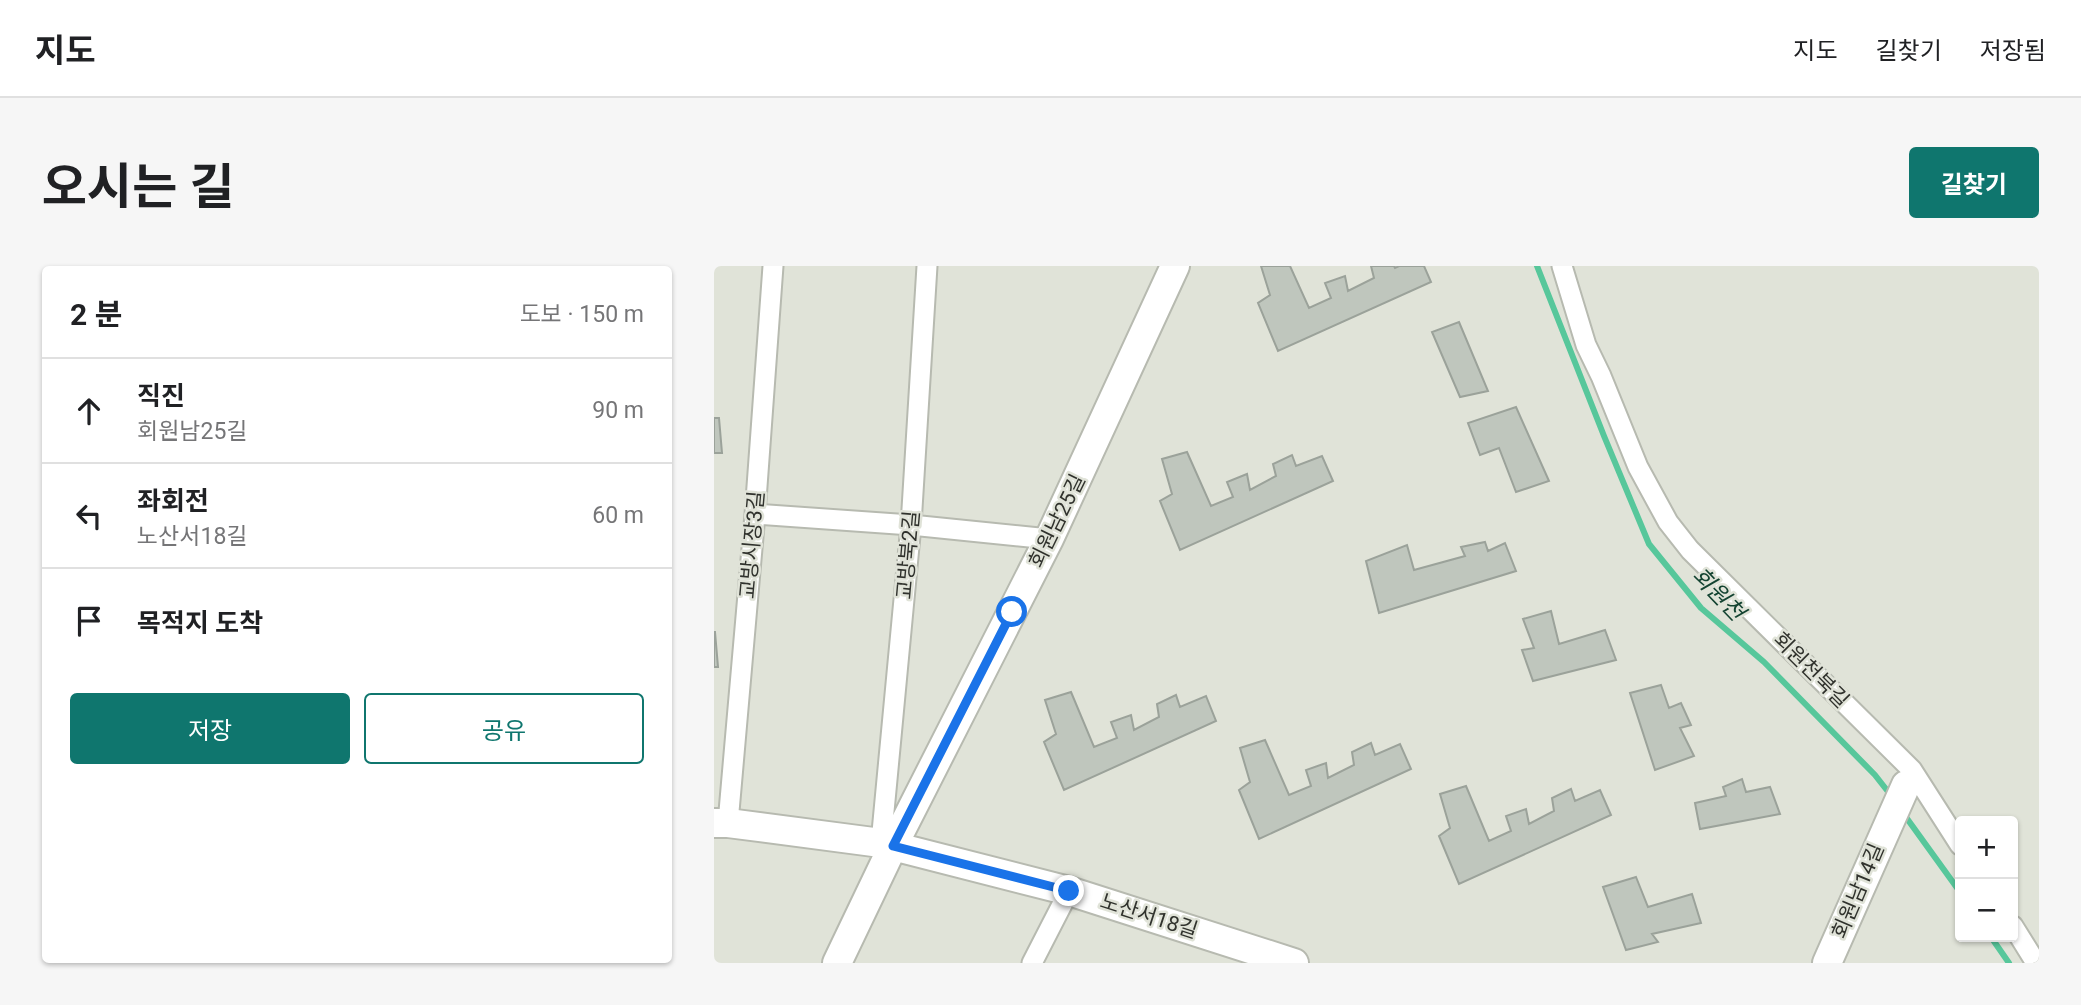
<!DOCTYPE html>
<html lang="ko">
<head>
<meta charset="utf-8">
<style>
  body { margin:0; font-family:Roboto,"Noto Sans KR",sans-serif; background:#f6f6f6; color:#202124 }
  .controls { position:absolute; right:21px; bottom:21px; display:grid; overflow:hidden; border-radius:7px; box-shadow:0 2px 5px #0004 }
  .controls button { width:63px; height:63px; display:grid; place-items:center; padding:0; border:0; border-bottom:2px solid #e0e0e0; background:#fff; color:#202124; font:35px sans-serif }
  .stop { position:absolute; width:21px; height:21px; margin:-16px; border:5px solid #1a73e8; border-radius:50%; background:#fff }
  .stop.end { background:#1a73e8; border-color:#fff; box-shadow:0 2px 7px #0008 }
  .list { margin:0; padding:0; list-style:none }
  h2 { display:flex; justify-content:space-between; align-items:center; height:91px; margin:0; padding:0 28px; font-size:30px }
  h2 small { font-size:23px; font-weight:400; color:#757577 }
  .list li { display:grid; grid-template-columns:46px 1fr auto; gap:21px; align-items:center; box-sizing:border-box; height:105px; padding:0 28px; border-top:2px solid #e0e0e0 }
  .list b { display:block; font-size:26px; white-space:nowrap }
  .list p { margin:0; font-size:23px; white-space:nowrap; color:#757577 }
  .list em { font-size:23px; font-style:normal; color:#757577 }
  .actions { display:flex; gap:14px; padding:21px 28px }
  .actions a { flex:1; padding:16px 0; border:2px solid #0f766e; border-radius:7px; text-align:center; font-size:24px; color:#0f766e }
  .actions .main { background:#0f766e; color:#fff }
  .icon { flex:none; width:38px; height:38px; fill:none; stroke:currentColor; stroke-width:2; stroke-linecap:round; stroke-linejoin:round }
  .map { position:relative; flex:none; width:1325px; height:697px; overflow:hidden; border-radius:7px }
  header { display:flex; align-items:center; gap:42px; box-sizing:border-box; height:98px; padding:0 35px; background:#fff; border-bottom:2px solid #e0e0e0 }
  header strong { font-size:33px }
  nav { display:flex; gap:38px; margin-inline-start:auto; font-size:24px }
  .intro { display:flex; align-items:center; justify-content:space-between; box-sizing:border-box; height:168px; padding:0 42px }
  h1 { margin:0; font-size:49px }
  .button { padding:18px 32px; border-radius:7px; background:#0f766e; color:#fff; font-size:24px; font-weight:700 }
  main { display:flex; gap:42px; padding:0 42px }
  aside { flex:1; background:#fff; border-radius:7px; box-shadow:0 2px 5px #0004 }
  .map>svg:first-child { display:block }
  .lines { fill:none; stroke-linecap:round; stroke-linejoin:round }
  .stream { stroke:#57c79b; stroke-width:6 }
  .building { fill:#bfc6bd; stroke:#9ba29a; stroke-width:2 }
  .street-casing { stroke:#b7bab0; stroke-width:23 }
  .secondary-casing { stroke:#b7bab0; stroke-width:32 }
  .street { stroke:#fff; stroke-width:19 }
  .secondary { stroke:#fff; stroke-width:28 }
  .route { stroke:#1a73e8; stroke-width:9 }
  .labels { text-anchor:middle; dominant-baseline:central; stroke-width:5; stroke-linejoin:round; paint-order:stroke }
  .street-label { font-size:21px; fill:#30322d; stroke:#e0e3d8 }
  .water-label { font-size:23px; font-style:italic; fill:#134331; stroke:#e0e3d8 }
</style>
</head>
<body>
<header>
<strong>지도</strong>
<nav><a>지도</a><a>길찾기</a><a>저장됨</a></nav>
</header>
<div class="intro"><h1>오시는 길</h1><a class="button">길찾기</a></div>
<main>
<aside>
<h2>2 분<small>도보 · 150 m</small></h2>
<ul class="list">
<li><svg class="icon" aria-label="ahead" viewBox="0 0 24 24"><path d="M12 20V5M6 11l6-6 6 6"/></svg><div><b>직진</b><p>회원남25길</p></div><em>90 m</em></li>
<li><svg class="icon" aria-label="left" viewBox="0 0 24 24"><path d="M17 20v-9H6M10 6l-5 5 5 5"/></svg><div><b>좌회전</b><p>노산서18길</p></div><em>60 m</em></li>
<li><svg class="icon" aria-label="arrive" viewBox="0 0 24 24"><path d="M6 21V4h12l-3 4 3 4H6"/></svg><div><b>목적지 도착</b></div></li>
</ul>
<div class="actions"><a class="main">저장</a><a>공유</a></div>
</aside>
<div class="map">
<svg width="1325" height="697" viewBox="0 0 1325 697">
  <rect width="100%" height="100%" fill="#e0e3d8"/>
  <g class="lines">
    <path class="stream" d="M823 0 890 170 935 278 987 342 1050 396 1161 509 1179 532
      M1189 547 1246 626
      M1277 671 1295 697"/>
  </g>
  <path class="building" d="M547 0H576L595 42 617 32 611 17 631 10 634 25 660 12 657 0H680L681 2 685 0H710L717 16 564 85 544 37 556 29Z
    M745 56 774 125 746 131 718 66Z
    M802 141 835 215 802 226 785 182 766 189 754 157Z
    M0 152H5L8 187H0Z
    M473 186 497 240 519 231 513 216 533 208 536 224 562 210 559 198 578 189 582 200 608 190 619 215 466 284 446 235 458 228 448 193Z
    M771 276 774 285 791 277 802 305 665 347 652 295 693 279 700 304 751 290 747 281Z
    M837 345 845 378 891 364 902 394 819 415 808 384 820 382 809 353Z
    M0 366H1L4 401H0Z
    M947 419 955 442 967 437 977 459 966 462 980 490 941 504 916 427Z
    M357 426 380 481 403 472 397 456 417 449 420 464 445 451 443 438 462 429 466 441 492 430 502 455 350 524 330 476 342 468 331 434Z
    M551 474 575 529 597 520 592 504 612 497 614 512 640 499 638 486 657 477 661 489 686 478 697 503 545 573 525 524 536 516 526 482Z
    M1028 513 1032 526 1056 521 1066 548 986 563 981 537 1012 530 1009 521Z
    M752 520 775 575 797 565 792 550 812 543 815 558 840 545 838 532 857 523 861 535 886 524 897 549 745 618 725 570 736 562 726 528Z
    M922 611 934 641 978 628 987 657 938 668 944 676 912 684 889 621Z"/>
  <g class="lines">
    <g class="street-casing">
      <path id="street" d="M848 0 872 79 887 110 924 201 954 256 976 284 1198 504 1246 579
        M41 248 197 259 335 273
        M14 557 41 248 59 0
        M167 577 197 259 213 0
        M1299 660 1322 697
        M318 697 355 625"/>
    </g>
    <g class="secondary-casing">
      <path id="secondary" d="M0 557H14L167 577 355 625 580 697
        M123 697 179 580 335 273 461 0
        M1113 697 1192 519"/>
    </g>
    <use href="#street" class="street"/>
    <use href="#secondary" class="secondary"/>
  </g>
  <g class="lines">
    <path class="route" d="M298 346 179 580 355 625"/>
  </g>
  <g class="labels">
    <g class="street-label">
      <text transform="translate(343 255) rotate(-64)">회원남25길</text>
      <text transform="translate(38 279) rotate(-85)">교방시장3길</text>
      <text transform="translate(194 289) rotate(-85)">교방북2길</text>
      <text transform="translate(1097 404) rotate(45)">회원천북길</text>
      <text transform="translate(1144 625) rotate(-67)">회원남14길</text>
      <text transform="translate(435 650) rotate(18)">노산서18길</text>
    </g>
    <g class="water-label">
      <text transform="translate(1004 328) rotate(46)">회원천</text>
    </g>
  </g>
</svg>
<div class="controls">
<button>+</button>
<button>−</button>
</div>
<div class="stop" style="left:298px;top:346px"></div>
<div class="stop end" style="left:355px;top:625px"></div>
</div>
</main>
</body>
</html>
